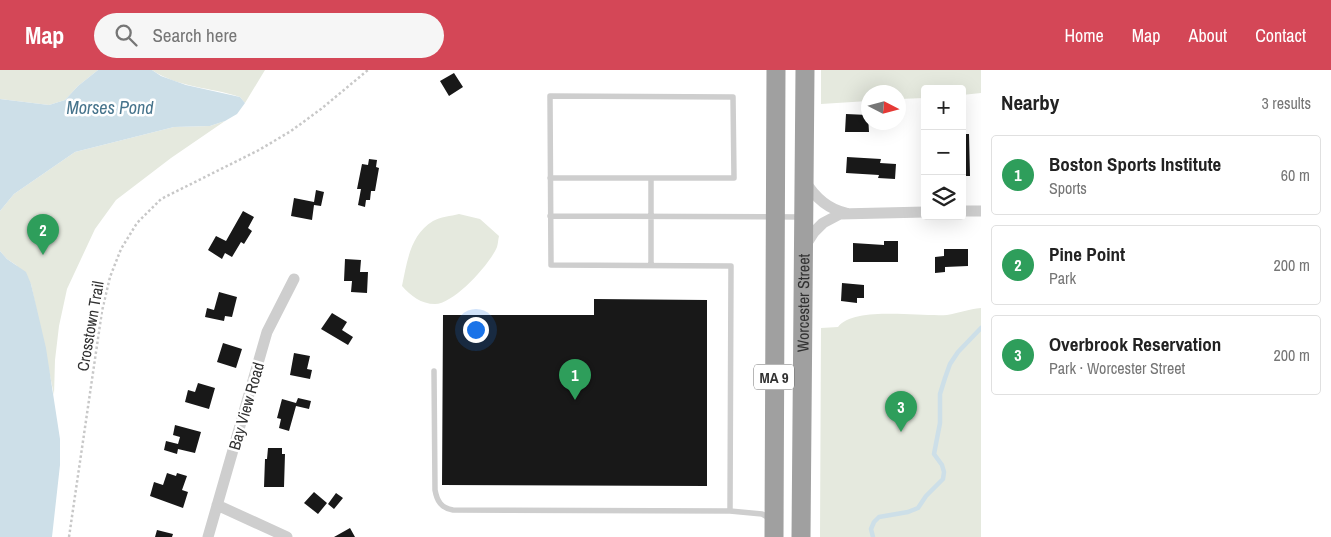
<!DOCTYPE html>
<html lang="en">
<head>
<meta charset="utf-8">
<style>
  body { margin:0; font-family:"Archivo Narrow",sans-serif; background:#f6f6f6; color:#222 }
  .controls { position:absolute; right:15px; top:15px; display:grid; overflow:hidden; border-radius:5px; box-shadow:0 5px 20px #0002 }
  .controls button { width:45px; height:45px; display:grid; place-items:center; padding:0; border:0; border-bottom:1px solid #e0e0e0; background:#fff; color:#222; font:25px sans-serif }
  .compass { position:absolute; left:861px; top:15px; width:45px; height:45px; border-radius:50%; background:#fff; box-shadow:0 5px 20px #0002; rotate:96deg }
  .you { position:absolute; left:475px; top:259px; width:18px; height:18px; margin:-12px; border:4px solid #fff; border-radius:50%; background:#1a73e8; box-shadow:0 0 0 8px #1a73e833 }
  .badge { display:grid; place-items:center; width:32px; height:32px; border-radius:50%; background:#d44757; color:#fff; font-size:16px; font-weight:700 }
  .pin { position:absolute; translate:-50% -41px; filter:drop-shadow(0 1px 2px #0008) }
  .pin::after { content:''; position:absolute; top:26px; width:18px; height:15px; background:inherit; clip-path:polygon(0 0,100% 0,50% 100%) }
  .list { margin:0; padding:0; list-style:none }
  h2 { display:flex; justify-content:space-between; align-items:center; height:65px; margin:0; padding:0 20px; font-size:21px }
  h2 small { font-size:16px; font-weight:400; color:#767676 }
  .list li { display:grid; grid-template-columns:32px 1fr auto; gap:15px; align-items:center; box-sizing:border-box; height:80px; margin:0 10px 10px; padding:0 10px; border:1px solid #e0e0e0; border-radius:5px }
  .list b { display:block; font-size:19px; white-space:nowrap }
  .list p { margin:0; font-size:16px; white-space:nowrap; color:#767676 }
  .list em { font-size:16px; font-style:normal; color:#767676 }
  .icon { flex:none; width:28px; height:28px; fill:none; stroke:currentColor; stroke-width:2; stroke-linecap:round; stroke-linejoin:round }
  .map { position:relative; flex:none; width:981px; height:467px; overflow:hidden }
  header { display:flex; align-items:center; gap:30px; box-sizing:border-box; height:70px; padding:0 25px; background:#d44757; color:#fff }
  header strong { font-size:24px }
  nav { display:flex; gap:28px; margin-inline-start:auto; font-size:18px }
  .search { width:350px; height:45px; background:#f6f6f6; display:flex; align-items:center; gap:12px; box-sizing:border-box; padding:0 18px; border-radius:28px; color:#767676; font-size:19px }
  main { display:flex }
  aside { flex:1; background:#fff }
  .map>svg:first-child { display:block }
  .green { fill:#e5e9de }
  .water { fill:#cddfe8 }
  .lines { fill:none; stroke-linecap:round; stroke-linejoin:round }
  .stream { stroke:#cddfe8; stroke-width:4.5 }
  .building { fill:#181818 }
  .path { stroke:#c8c8c8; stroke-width:2.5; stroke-dasharray:2.5 2.5; stroke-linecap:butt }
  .service { stroke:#cecece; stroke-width:5.5 }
  .minor { stroke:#cecece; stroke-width:11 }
  .trunk { stroke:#a0a0a0; stroke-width:19 }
  .labels { text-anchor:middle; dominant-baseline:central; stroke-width:5; stroke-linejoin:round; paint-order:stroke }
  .shield { fill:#fff; stroke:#6f6f6f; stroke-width:1 }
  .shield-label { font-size:15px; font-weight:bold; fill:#313131 }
  .street-label { font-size:16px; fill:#313131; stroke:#fff }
  .water-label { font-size:18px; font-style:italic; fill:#47748c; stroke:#fff }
</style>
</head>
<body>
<header>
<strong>Map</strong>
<div class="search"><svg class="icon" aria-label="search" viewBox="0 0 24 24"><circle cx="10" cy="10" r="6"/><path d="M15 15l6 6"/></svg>Search here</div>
<nav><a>Home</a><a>Map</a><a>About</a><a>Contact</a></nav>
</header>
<main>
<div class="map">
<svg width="981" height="467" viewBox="0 0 981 467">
  <rect width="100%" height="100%" fill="#fff"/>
  <path class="green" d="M0 0H98L78 16 65 30 49 35 0 29Z
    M152 0H265L245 33 240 27C210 17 179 18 152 0Z
    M821 0H981V23L962 25V19H925V28L899 29 898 22H868V31L821 34Z
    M225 51 171 88 116 130 95 159 67 219 59 256 55 290 54 325 31 214 16 195 7 189 0 181V141L14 124 75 82 174 57 210 56Z
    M459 144 480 149 499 166C498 170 498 174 497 177 490 194 454 234 435 234 421 234 411 226 402 216 407 192 410 165 433 151 440 147 451 146 459 144Z
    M981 238V467H820L821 258 838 257C854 236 921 247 947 245 958 243 969 239 981 238Z"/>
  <path class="water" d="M98 0H152L161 6 186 15 240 27 245 33 237 44 225 51 210 56 174 57 75 82 14 124 0 141V29L49 35 65 30 78 16Z
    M0 181 7 189 26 202 31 214 46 278 60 369V395L52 467H0Z"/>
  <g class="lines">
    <path class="stream" d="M873 467 871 459 874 452 879 447 908 442 918 438 926 426 943 409 944 402 942 395 934 384 940 353V324L945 308 950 294 958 282 981 258"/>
  </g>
  <path class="building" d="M454 3 463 17 449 26 440 11Z
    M846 44 868 45 869 62H845Z
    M962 64H969L970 106H962Z
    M847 87 881 89 880 93 896 94 895 109 878 108 879 105 846 103Z
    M369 89 377 90 376 97 379 98 375 121H371L370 130H366L365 137 358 135 361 119H357L362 94 368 95Z
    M316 120 324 122 321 136 314 135 312 150 291 146 294 128 314 132Z
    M243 141 254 147 248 158 252 161 244 174 241 172 232 187 225 183 222 189 208 180 216 166 226 171Z
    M884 171H898V192H853V173L884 175Z
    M944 179H968V196L945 197V202L935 203V187L944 186Z
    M345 189 361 190 360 202H368L367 223 351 222 352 211H344Z
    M842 213 864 215V228H857V233L841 231Z
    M219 222 237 227 232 247 225 246 224 251 205 247 207 238 214 240Z
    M594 229 707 230V416L442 415 443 245H594Z
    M332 243 347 252 342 260 353 267 348 275 321 259Z
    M223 273 242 279 236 298 217 292Z
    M294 283 310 286 307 299 312 300 310 309 290 305Z
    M198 313 215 318 209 339 185 332 188 320 195 322Z
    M298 328 311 331 309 339 296 336 289 361 279 358 281 349 277 348 282 329 296 333Z
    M175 355 201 362 195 383 178 379 177 384 164 380 166 371 178 374 180 367 173 365Z
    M268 378H282V384H285L284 417H264L265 389H267Z
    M167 403 176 406 177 403 187 406 182 420 188 422 183 438 150 426 154 412 163 415Z
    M314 422 327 433 318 444 304 433Z
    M336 423 343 428 334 439 328 434Z
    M350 458 355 467H334Z
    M157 460 173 464 172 467H155Z"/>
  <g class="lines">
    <path class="path" d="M69 467 102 241 110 207 121 179 137 153 161 129 259 80 291 61 321 39 368 0"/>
    <path class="service" d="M550 146 801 147
      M651 195V108
      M434 301 435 420C437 431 441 438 453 440L730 441 731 196 551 195 550 26 733 27 734 108H550
      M730 441 762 444 771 449"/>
    <path class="minor" d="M805 111C814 126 828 139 846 143
      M962 141H981
      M805 176 814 162 823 153 840 144 925 142
      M217 435 287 467
      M208 467 267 262 294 209"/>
    <g class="trunk">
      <path d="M774 467 776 0"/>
      <path id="s1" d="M801 467 805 0"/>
    </g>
  </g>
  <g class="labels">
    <rect class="shield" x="754" y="294.5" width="40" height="25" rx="4"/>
    <g class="shield-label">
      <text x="774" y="307">MA 9</text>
    </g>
    <g class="street-label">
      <text stroke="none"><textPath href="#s1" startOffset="234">Worcester Street</textPath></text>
      <text transform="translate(90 256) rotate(-80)">Crosstown Trail</text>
      <text transform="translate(246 336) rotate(-74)">Bay View Road</text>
    </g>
    <g class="water-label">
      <text x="110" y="37">Morses Pond</text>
    </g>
  </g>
</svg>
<div class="controls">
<button>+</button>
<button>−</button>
<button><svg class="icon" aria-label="layers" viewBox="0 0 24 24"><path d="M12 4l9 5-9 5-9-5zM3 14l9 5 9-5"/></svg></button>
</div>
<svg class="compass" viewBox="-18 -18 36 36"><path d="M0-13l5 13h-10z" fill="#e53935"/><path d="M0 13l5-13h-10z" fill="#767676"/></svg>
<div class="you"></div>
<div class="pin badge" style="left:575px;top:330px;background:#2e9e5b">1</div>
<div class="pin badge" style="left:43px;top:185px;background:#2e9e5b">2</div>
<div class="pin badge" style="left:901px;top:362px;background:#2e9e5b">3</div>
</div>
<aside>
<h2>Nearby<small>3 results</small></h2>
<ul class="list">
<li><span class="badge" style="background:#2e9e5b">1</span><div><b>Boston Sports Institute</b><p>Sports</p></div><em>60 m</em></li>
<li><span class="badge" style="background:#2e9e5b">2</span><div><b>Pine Point</b><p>Park</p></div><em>200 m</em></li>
<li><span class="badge" style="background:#2e9e5b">3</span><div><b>Overbrook Reservation</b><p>Park · Worcester Street</p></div><em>200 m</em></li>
</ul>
</aside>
</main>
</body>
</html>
